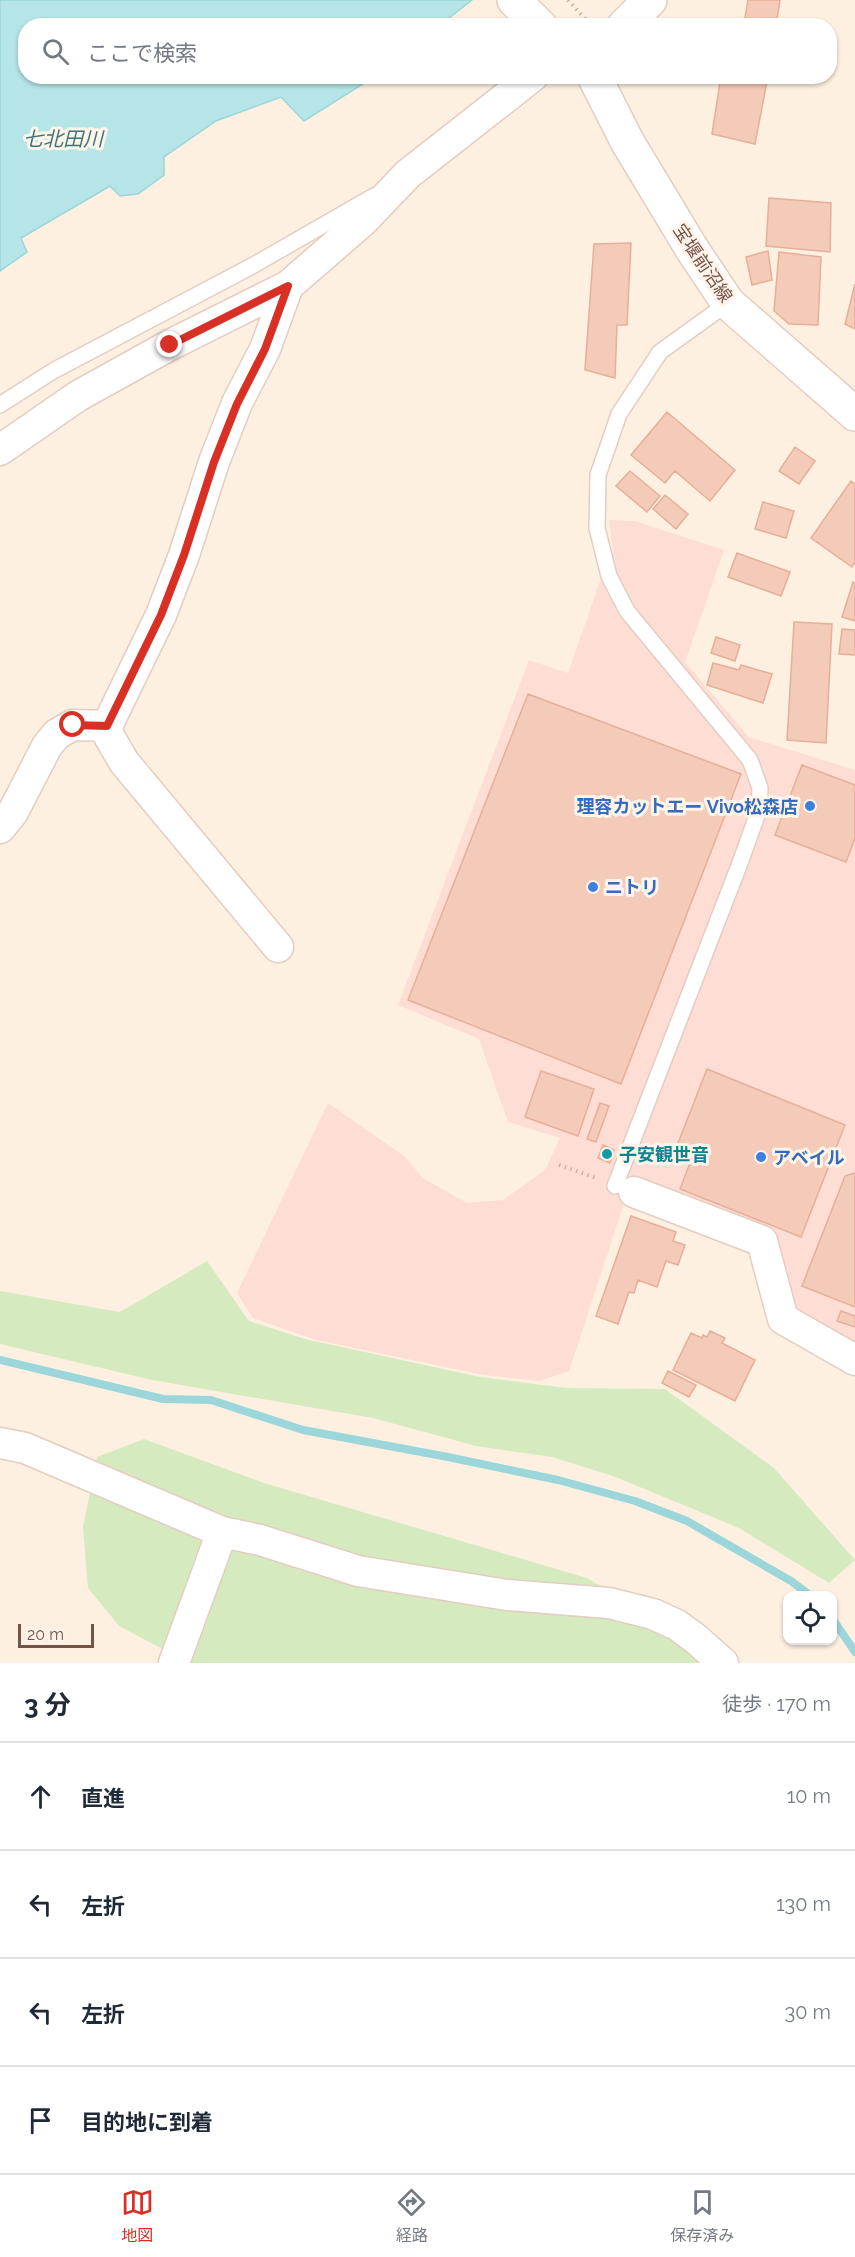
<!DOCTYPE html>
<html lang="ja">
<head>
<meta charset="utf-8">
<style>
  body { margin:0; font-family:Raleway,"Noto Sans JP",sans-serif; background:#f6f6f7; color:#1f2937 }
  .controls { position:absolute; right:18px; bottom:18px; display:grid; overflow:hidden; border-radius:12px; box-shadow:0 2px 4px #0004 }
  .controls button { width:54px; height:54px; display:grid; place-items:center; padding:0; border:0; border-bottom:2px solid #e0e1e3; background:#fff; color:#1f2937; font:30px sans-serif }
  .scale { position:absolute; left:18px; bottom:15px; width:76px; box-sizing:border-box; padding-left:6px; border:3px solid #765347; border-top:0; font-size:16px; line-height:21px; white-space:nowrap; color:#765347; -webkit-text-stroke:4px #fff4e9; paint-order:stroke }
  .stop { position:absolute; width:18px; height:18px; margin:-14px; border:4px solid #d93025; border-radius:50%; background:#fff }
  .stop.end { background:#d93025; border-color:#fff; box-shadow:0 2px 6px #0008 }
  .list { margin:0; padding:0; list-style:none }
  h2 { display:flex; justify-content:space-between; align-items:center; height:78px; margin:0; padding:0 24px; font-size:26px }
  h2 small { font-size:20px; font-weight:400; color:#747a83 }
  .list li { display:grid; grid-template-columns:39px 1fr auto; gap:18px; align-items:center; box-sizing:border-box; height:108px; padding:0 24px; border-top:2px solid #e0e1e3 }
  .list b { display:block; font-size:22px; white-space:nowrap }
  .list em { font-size:20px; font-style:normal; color:#747a83 }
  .icon { flex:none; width:33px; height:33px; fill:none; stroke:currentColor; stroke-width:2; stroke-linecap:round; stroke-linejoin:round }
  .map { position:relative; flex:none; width:855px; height:1663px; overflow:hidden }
  .search { position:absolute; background:#fff; box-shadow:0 2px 4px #0004; left:18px; right:18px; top:18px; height:66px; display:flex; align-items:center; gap:15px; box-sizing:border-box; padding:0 21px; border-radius:24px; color:#747a83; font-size:22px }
  .sheet { height:510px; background:#fff }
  nav { display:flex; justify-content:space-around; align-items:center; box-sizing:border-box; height:84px; border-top:2px solid #e0e1e3; background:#fff; font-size:16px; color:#747a83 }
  nav a { display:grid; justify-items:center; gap:3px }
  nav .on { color:#d93025 }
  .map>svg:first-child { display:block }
  .commercial { fill:#feddd5 }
  .green { fill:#d5ebbf }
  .water { fill:#b5e5e7; stroke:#9bd6da; stroke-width:1.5 }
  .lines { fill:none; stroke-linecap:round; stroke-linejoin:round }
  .stream { stroke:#9bd6da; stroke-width:8 }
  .building { fill:#f4cab8; stroke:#e7af97; stroke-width:1.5 }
  .service-casing { stroke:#e4cdc0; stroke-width:18 }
  .minor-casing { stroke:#e4cdc0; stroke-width:33 }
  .tertiary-casing { stroke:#e4cdc0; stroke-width:36 }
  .path { stroke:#d9ae9b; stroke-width:4; stroke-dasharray:1.5 4.5; stroke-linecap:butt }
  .service { stroke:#fff; stroke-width:15 }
  .minor { stroke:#fff; stroke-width:30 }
  .tertiary { stroke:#fff; stroke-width:33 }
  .route { stroke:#d93025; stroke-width:8 }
  .shop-dot { fill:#3f7fe0; stroke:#fff4e9; stroke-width:2 }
  .culture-dot { fill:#0f9aa8; stroke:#fff4e9; stroke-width:2 }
  .labels { text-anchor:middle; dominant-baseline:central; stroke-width:6; stroke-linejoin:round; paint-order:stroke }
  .street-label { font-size:18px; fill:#765347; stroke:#fff4e9 }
  .shop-label { font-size:18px; font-weight:bold; fill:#366cbe; stroke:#fff4e9; text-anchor:start }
  .culture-label { font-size:18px; font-weight:bold; fill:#0d838f; stroke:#fff4e9; text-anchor:start }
  .water-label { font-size:20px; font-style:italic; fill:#3a777c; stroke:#fff4e9 }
</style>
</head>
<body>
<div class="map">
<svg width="855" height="1663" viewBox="0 0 855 1663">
  <rect width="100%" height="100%" fill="#fdf0e1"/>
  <path class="commercial" d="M609 520 635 521 724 550 685 662 749 737 855 770V1345L803 1317 791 1301 772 1230 633 1176 569 1371 539 1381 484 1375 316 1340 253 1318 237 1293 328 1103 404 1156 423 1178 467 1203 503 1200 545 1170 560 1138 508 1122 479 1039 398 1005 529 660 568 673 599 584 613 552Z"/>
  <path class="green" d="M207 1261 249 1321 305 1339 480 1377 566 1388 665 1389 774 1468 855 1560 829 1583 739 1528 613 1476 552 1457 476 1446 373 1418 152 1380 0 1344V1291L120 1312Z
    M144 1439 264 1483 587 1578 710 1649 726 1663H189L119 1626 88 1588 83 1527 97 1457Z"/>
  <path class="water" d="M0 0H472L440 25 26 26V76L374 77 304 121 281 97 216 121 164 157V175L138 194 120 196 110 186 21 238 27 252 0 271Z"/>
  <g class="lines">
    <path class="stream" d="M0 1360 163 1399 211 1400 303 1430 448 1457 558 1480 635 1501 687 1521 791 1581 811 1596
      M832 1618 855 1652"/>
  </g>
  <path class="building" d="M748 0H780L776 26 744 24Z
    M721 76H768L755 144 712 134Z
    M769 198 831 203 830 252 766 246Z
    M631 243 627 325H617L615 378 585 370 594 244Z
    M768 251 772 280 752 285 746 257Z
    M779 252 821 257 818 325 789 324 774 311Z
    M855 284V329L845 324Z
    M667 412 735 470 710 501 675 471 665 483 631 455Z
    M795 447 815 461 799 484 779 471Z
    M630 471 660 496 647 512 616 486Z
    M851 481 855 484V562L852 567 811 538Z
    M665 495 688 514 676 529 653 509Z
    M763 502 794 511 786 538 755 529Z
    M737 553 790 572 781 596 728 577Z
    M853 582 855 583V621L842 617Z
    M794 622 832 624 826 743 787 740Z
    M842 629 855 630V655L839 654Z
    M716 637 740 645 735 661 711 653Z
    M713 663 739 670 741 665 772 674 763 703 707 685Z
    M528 694 741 774 621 1084 408 1000Z
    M802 765 855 785V838L846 862 775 835Z
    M707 1069 845 1125 801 1237 680 1189 695 1150 678 1143Z
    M541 1071 594 1089 578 1136 525 1117Z
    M600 1103 609 1106 596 1142 587 1139Z
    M603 1145 614 1150 610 1163 598 1158Z
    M854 1173 855 1174V1307L802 1286 845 1176Z
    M631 1216 676 1232 673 1241 685 1245 678 1265 666 1261 657 1287 638 1280 634 1293 629 1292 618 1324 596 1316Z
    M841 1311 855 1316V1327L837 1321Z
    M710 1331 725 1338 722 1343 755 1360 735 1401 673 1370 691 1333 702 1338 703 1335 707 1337Z
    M668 1371 696 1385 689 1397 662 1383Z"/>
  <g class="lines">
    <g class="service-casing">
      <path id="service" d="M0 405 53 371 252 266 374 196
        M615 1186 740 863 759 810 760 788 750 760 627 611 609 576 597 528 598 475 619 414 660 352 728 303"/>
    </g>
    <g class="minor-casing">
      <path id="minor" d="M0 450 78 396 170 345 288 286 363 221 408 174 533 76
        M0 828 13 812 47 746 57 734 73 725 107 726
        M278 947 124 762 109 736 107 726 161 615 184 555 214 462 237 403 265 349 288 286
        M634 1192 762 1241 783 1319 855 1360
        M0 1443 25 1448 222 1532 260 1540 358 1571 507 1595 609 1603 653 1614 677 1625 696 1639 723 1663
        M174 1663 222 1532"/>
    </g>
    <g class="tertiary-casing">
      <path id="tertiary" d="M514 0 540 26
        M624 26 650 0
        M594 76 628 143 692 249 728 303 855 414"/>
    </g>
    <path class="path" d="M568 0 592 26
      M559 1165 596 1178"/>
    <use href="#service" class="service"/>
    <use href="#minor" class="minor"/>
    <use href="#tertiary" class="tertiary"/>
  </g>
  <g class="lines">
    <path class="route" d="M73 725 107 726 161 615 184 555 214 462 237 404 265 349 288 286 170 345"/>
  </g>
  <g class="shop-dot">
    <circle cx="810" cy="806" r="6"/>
    <circle cx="593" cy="887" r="6"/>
    <circle cx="761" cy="1157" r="6"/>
  </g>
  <circle class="culture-dot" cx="607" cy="1154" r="6"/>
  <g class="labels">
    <g class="street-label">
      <text transform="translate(703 263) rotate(56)">宝堰前沼線</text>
    </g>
    <g class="shop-label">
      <text x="798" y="806" text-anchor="end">理容カットエー Vivo松森店</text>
      <text x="605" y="887">ニトリ</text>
      <text x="773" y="1157">アベイル</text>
    </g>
    <g class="culture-label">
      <text x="619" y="1154">子安観世音</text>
    </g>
    <g class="water-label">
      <text x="63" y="139">七北田川</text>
    </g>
  </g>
</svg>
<div class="controls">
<button><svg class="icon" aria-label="locate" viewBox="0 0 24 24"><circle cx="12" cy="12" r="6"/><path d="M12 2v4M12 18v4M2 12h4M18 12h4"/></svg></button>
</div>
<div class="scale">20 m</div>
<div class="stop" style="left:73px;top:725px"></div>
<div class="stop end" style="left:170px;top:345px"></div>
<div class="search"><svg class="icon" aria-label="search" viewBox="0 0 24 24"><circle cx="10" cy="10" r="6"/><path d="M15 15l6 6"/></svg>ここで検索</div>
</div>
<section class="sheet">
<h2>3 分<small>徒歩 · 170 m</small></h2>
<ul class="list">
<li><svg class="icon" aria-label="ahead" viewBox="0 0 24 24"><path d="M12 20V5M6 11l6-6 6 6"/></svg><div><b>直進</b></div><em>10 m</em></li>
<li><svg class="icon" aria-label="left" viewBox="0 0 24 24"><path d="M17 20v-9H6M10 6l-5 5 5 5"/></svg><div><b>左折</b></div><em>130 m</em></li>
<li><svg class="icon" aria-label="left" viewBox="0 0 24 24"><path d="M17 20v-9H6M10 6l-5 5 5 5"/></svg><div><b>左折</b></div><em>30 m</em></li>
<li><svg class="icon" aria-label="arrive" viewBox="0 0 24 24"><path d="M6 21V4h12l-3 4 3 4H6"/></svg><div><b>目的地に到着</b></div></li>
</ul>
</section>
<nav>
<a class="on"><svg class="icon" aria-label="map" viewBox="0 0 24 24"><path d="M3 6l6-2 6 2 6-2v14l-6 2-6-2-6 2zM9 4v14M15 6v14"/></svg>地図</a>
<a><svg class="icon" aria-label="directions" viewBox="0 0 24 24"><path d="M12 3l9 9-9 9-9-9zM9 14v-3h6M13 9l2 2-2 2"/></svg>経路</a>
<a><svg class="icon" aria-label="saved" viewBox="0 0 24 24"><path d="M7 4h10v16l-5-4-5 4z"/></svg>保存済み</a>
</nav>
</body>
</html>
